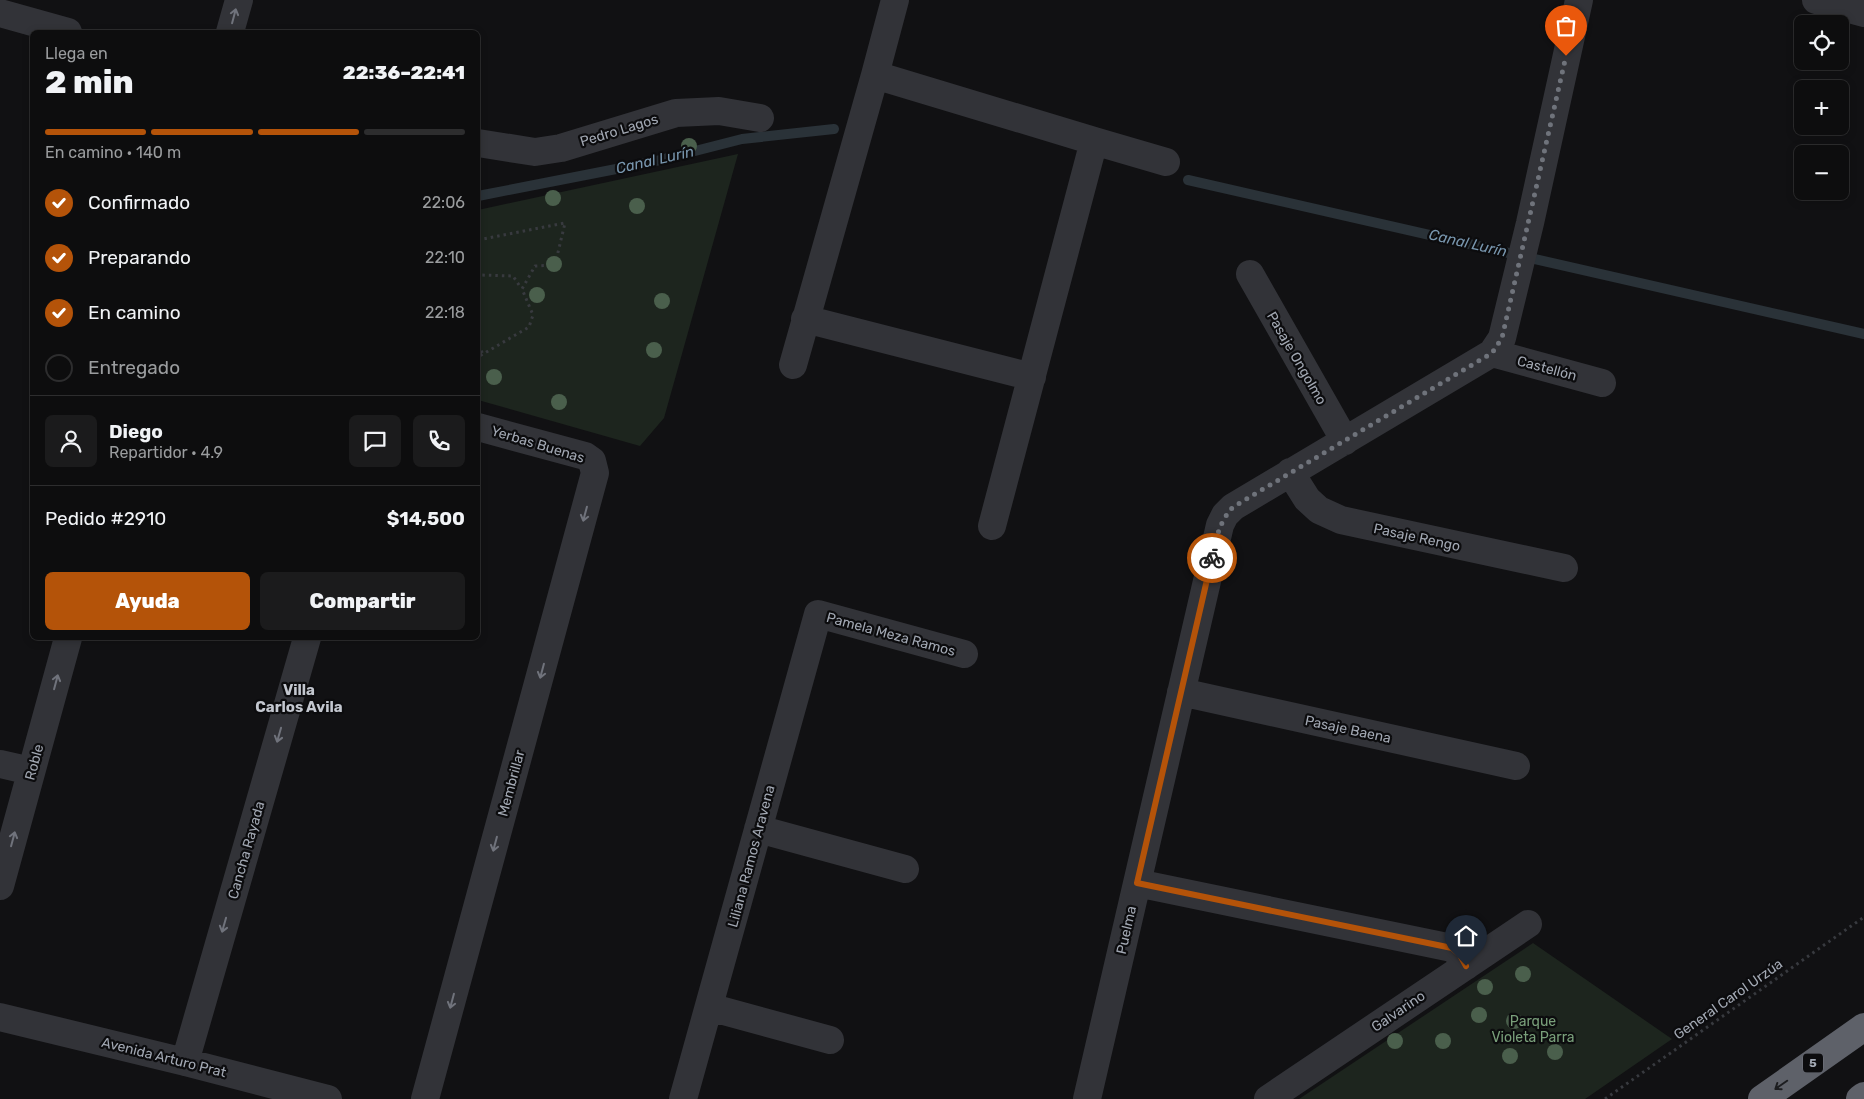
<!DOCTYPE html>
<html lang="es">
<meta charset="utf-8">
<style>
body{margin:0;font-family:Rubik,sans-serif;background:#1b1b1c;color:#f1f3f6;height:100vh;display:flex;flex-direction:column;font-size:19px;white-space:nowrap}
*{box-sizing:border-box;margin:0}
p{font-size:16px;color:#9a9c9e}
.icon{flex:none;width:28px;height:28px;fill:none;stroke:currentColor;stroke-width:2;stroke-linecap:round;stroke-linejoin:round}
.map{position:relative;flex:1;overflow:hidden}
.drawer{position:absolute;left:30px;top:30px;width:450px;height:610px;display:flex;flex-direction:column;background:#0d0d0e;border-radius:8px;box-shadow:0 2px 8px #0003,0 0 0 1px #2d2d2e}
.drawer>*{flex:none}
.tools{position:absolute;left:1794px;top:15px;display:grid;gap:10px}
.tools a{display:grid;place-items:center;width:55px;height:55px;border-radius:8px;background:#0d0d0e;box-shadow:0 2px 8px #0003,0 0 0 1px #2d2d2e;font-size:25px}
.pin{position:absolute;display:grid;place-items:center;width:42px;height:42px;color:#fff;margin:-51px -21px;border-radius:50% 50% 50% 0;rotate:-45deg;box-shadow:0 0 5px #0007}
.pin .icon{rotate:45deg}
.courier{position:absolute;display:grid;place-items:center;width:50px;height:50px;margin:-25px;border:4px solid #b45309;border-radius:50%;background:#fff;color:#222;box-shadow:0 1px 6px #0007}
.head em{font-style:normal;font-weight:800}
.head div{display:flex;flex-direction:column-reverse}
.head{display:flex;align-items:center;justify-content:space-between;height:85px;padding:0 15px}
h1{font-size:32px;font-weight:800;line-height:38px}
.bar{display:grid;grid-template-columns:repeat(4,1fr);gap:8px 5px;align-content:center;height:60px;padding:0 15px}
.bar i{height:6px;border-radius:4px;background:#2d2d2e}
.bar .current{background:#b45309}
.bar p{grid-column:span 4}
.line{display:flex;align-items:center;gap:12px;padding:0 15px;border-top:1px solid #2d2d2e}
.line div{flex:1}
.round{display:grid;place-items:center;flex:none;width:52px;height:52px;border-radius:8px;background:#1b1b1c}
ol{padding:0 15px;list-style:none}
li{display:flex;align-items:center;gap:15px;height:55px}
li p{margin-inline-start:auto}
li .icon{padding:5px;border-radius:50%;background:#b45309;color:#fff;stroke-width:4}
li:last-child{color:#9a9c9e}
li i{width:28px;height:28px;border:2px solid #2d2d2e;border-radius:50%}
.button{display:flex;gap:10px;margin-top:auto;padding:10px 15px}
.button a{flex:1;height:58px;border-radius:8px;background:#b45309;color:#fff;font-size:20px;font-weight:800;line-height:58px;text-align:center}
.button a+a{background:#1b1b1c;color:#f1f3f6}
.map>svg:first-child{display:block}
.green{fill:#1d251e}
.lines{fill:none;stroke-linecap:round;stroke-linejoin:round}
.stream{stroke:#2a3238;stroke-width:10}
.path{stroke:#383a3f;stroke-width:3;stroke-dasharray:2.5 4;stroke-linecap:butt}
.street{stroke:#323338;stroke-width:28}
.highway{stroke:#5e6169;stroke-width:28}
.tree{fill:#4a5f4c}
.oneway{stroke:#70737c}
.oneway2{stroke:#1c1d20}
.done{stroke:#6f737b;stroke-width:5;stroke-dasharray:0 9}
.route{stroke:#b45309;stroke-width:6}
.labels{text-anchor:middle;stroke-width:4.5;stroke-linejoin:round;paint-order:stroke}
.shield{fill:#0c0c0e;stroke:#757982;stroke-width:1}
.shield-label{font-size:12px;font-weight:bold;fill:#a2a8b3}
.street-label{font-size:14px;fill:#a2a8b3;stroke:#0c0c0e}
.park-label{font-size:14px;fill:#799f7a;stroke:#0c0c0e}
.water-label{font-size:15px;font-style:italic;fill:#7997af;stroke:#0c0c0e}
.neighbourhood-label{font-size:15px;font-weight:bold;fill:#c3c7cf;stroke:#0c0c0e}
</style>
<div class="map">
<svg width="1864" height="1099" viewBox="0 0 1864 1099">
<rect width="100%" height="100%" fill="#111113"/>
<path class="green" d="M738 154 664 418 640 446 478 400V210Z
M1533 943 1672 1039 1585 1099H1299Z"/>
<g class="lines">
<path class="stream" d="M1188 180 1864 334
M478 196 652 162 742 139 834 129"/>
<path class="path" d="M478 240 565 223 555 265 535 266 522 289 533 315 529 327 478 357
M478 278 479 275 513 276 521 288
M478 345 483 354
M1605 1099 1864 917"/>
<path class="street" d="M1816 0 1864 13
M0 13 68 32
M230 32 239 0
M875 75 1094 141 992 526
M1094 141 1166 162
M478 143 535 152 561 148 676 113 719 111 760 118
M1250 274 1345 441
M805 319 1032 377
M1492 353 1602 383
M793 365 875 75 895 0
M1290 472 1307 499 1319 510 1341 520 1564 568
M1181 692 1516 766
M0 764 31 771
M758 829 905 869
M1137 883 1452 948 1460 955 1466 966
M0 886 68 638
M709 1007 830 1040
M0 1017 185 1062 328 1099
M185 1062 307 638
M425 1099 595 473 592 461 585 456 478 427
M683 1099 818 614 964 654
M1087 1099 1220 525 1225 515 1233 507 1492 353 1502 338 1530 223 1579 0
M1268 1099 1528 924"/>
<path class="highway" d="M1762 1099 1864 1027
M1860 1099 1864 1096"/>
</g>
<g class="tree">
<circle cx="689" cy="146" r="8"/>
<circle cx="553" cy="198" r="8"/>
<circle cx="637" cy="206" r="8"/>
<circle cx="554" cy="264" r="8"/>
<circle cx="537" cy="295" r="8"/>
<circle cx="662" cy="301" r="8"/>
<circle cx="654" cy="350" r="8"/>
<circle cx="494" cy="377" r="8"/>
<circle cx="559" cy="402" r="8"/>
<circle cx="1523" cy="974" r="8"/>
<circle cx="1485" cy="987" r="8"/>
<circle cx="1479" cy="1015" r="8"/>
<circle cx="1514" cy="1021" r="8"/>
<circle cx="1395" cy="1041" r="8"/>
<circle cx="1443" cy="1041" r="8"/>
<circle cx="1555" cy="1052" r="8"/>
<circle cx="1510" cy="1056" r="8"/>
</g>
<defs><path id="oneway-shaft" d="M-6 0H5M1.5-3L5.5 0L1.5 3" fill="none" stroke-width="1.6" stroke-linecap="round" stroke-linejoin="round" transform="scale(1.25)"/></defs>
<g class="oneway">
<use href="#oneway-shaft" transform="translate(234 16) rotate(-75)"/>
<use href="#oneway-shaft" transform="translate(585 514) rotate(105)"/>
<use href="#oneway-shaft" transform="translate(542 671) rotate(105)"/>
<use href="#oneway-shaft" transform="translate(56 682) rotate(-75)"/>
<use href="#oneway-shaft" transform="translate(279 735) rotate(106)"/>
<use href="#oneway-shaft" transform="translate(13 839) rotate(-75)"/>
<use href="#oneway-shaft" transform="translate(495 844) rotate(105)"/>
<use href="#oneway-shaft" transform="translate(224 925) rotate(106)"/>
<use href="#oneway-shaft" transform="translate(452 1001) rotate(105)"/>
</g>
<use class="oneway2" href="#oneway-shaft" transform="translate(1781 1085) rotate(145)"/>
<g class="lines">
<path class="done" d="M1212 558C1216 539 1219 522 1233 507L1492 353 1502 338 1566 56"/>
<path class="route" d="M1212 558 1137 883 1452 948 1460 955 1466 966"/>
</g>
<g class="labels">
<rect class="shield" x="1803" y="1053.5" width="20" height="19" rx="4"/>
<g class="shield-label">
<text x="1813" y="1067">5</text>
</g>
<g class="street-label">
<text transform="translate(619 130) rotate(-17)" y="5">Pedro Lagos</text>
<text transform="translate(1297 358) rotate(60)" y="5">Pasaje Ongolmo</text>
<text transform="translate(1547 368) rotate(15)" y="5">Castellón</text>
<text transform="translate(538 444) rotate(17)" y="5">Yerbas Buenas</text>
<text transform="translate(1417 537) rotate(12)" y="5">Pasaje Rengo</text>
<text transform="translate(891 634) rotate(15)" y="5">Pamela Meza Ramos</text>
<text transform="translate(1348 729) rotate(12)" y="5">Pasaje Baena</text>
<text transform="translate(34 762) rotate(-75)" y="5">Roble</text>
<text transform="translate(511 783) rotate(-75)" y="5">Membrillar</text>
<text transform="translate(246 850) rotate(-74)" y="5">Cancha Rayada</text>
<text transform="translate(751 856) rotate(-75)" y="5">Liliana Ramos Aravena</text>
<text transform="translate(1126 930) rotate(-77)" y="5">Puelma</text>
<text transform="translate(1728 999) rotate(-35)" y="5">General Carol Urzúa</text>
<text transform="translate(1398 1011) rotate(-34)" y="5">Galvarino</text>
<text transform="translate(164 1057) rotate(14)" y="5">Avenida Arturo Prat</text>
</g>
<g class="park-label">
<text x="1533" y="1026">Parque<tspan x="1533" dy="16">Violeta Parra</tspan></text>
</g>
<g class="water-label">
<text transform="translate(655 160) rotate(-13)" y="5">Canal Lurín</text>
<text transform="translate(1468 243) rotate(13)" y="5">Canal Lurín</text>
</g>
<g class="neighbourhood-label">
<text x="299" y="695">Villa<tspan x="299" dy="17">Carlos Avila</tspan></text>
</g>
</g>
</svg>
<div class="tools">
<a><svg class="icon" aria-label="locate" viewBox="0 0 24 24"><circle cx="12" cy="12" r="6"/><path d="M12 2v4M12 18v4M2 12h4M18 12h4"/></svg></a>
<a>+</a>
<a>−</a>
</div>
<div class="pin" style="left:1566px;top:56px;background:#ea580c"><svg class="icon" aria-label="bag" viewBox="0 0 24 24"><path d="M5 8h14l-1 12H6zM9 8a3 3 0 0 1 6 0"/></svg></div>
<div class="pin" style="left:1466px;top:966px;background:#1f2937"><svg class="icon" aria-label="home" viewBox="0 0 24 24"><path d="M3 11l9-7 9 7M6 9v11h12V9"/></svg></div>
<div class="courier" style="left:1212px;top:558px"><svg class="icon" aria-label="bike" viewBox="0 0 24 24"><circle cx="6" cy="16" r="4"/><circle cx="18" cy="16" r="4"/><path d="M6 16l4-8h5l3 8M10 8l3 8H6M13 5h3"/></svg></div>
<section class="drawer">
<div class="head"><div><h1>2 min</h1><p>Llega en</p></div><em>22:36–22:41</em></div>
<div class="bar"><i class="current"></i><i class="current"></i><i class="current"></i><i></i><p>En camino · 140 m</p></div>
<ol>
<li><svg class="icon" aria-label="check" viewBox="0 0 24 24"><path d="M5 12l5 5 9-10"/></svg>Confirmado<p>22:06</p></li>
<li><svg class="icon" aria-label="check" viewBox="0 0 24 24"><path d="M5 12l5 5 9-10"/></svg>Preparando<p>22:10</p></li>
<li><svg class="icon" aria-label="check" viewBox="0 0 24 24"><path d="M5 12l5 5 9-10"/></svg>En camino<p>22:18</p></li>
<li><i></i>Entregado</li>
</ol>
<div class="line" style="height:90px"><a class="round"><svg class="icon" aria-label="person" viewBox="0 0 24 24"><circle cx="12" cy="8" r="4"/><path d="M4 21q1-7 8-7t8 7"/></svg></a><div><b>Diego</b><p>Repartidor · 4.9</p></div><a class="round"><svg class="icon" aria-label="chat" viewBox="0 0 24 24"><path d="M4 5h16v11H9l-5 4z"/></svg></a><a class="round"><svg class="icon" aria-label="phone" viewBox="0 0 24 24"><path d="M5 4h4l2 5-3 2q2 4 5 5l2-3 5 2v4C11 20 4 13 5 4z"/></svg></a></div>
<div class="line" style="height:65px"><div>Pedido #2910</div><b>$14,500</b></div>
<div class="button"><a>Ayuda</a><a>Compartir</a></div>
</section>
</div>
